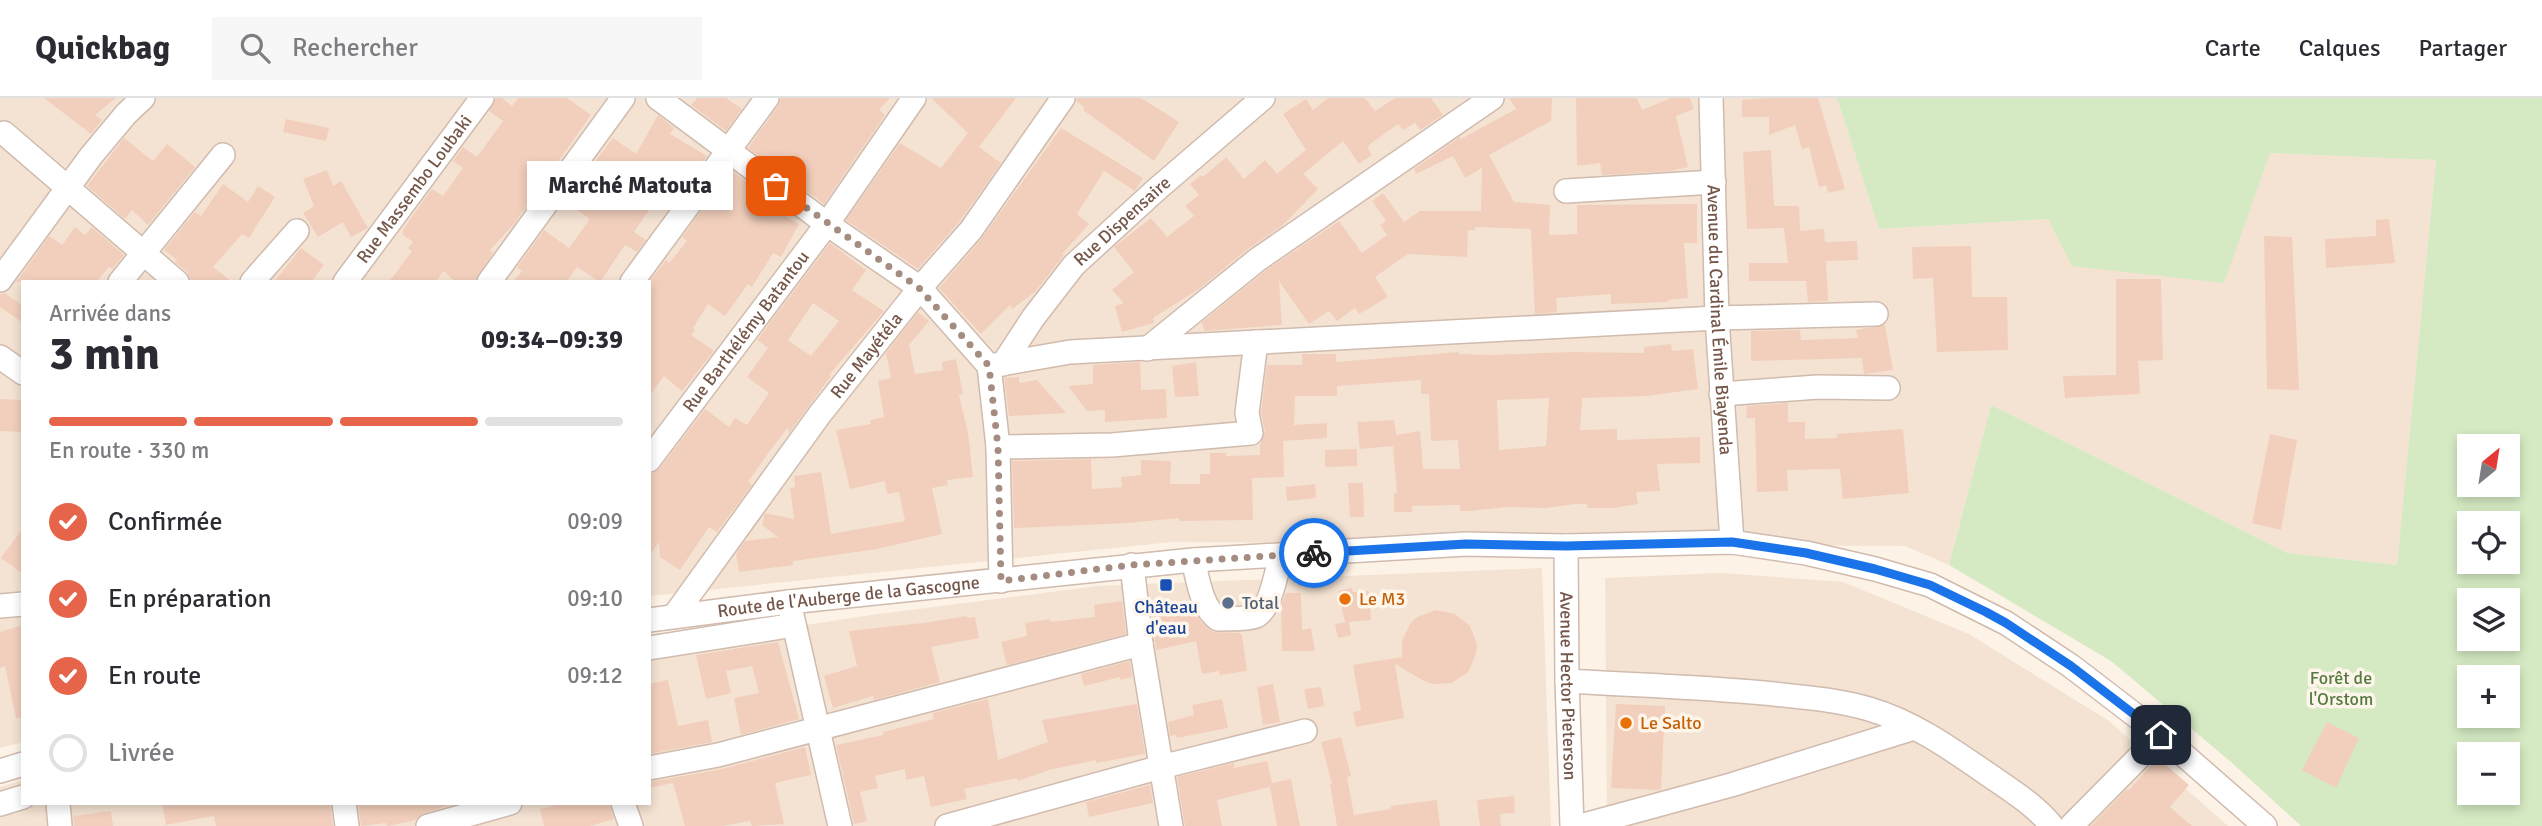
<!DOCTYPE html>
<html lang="fr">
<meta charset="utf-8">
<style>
body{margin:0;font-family:Signika,sans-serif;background:#f7f7f7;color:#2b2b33;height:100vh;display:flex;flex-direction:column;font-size:26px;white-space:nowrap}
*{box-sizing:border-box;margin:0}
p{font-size:23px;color:#7c7c81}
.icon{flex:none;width:38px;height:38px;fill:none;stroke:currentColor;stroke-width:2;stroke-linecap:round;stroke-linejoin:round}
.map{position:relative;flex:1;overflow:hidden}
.sheet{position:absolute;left:21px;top:182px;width:630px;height:525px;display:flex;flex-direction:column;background:#fff;border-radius:0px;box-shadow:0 4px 10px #0003}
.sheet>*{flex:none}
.needle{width:46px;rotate:30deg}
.tools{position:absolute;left:2457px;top:336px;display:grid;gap:14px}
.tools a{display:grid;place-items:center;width:63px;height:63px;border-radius:0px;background:#fff;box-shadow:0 4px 10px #0003;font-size:35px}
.pin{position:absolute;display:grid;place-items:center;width:60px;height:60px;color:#fff;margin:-30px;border-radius:14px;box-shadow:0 4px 10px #0006}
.courier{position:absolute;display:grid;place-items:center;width:70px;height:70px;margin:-35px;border:5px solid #1a73e8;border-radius:50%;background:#fff;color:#222;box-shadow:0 2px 9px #0007}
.bubble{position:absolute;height:49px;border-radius:0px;background:#fff;box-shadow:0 4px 10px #0003;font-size:23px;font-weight:800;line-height:49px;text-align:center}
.headline em{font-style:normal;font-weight:800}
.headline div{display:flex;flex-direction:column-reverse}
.headline{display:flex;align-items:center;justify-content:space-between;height:119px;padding:0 28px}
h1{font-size:46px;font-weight:800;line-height:52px}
.bar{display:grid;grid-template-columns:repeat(4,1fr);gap:10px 7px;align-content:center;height:84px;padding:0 28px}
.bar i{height:9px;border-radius:5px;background:#e1e1e2}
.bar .active{background:#e6654a}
.bar p{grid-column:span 4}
ol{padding:0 28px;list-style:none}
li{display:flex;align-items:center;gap:21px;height:77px}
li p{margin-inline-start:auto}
li .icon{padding:7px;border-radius:50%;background:#e6654a;color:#fff;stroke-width:4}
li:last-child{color:#7c7c81}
li i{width:38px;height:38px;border:4px solid #e1e1e2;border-radius:50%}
header{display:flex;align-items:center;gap:42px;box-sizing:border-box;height:98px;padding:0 35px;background:#fff;border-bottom:2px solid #e1e1e2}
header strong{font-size:33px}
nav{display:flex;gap:38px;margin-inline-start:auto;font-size:24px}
.search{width:490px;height:63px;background:#f7f7f7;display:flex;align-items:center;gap:18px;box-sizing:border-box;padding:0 24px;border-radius:0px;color:#7c7c81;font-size:26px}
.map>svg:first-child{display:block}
.residential{fill:#f4e3d3}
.green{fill:#d5eac3;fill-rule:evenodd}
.building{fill:#f2cfbc;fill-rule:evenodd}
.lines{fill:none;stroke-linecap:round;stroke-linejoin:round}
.minor-casing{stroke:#d0bbae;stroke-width:26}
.minor{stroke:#fff;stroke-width:23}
.done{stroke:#a48d80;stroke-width:7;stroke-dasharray:0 12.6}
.route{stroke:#1a73e8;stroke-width:9}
.transit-dot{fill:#1a4fb4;stroke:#fff6eb;stroke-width:2.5}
.food-dot{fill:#e8710a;stroke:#fff6eb;stroke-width:2.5}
.service-dot{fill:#5c6f8a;stroke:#fff6eb;stroke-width:2.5}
.labels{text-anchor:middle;stroke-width:7;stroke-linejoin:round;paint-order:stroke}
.street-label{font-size:18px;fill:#75574a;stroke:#fff6eb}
.food-label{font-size:18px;fill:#c56008;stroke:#fff6eb;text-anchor:start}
.service-label{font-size:18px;fill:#4e5e75;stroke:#fff6eb;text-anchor:start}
.transit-label{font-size:18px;fill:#164399;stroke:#fff6eb}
.park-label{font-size:18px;fill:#557b42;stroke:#fff6eb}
</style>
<header>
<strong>Quickbag</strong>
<div class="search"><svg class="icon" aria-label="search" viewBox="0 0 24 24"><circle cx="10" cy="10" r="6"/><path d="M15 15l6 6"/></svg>Rechercher</div>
<nav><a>Carte</a><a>Calques</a><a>Partager</a></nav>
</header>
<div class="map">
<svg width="2542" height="728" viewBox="0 0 2542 728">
<rect width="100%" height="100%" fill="#fcf2e5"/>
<path class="residential" d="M0 0H1837L1879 131 2048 121 2223 184 2270 55 2436 62 2397 467 2287 455 1991 307 1949 467 1905 448 1172 444 649 498V184H23V644L0 650Z
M1542 470 1551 728H0V689L23 682V705H649V551L871 517 1097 488Z
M1721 475 1843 484 1969 536 2109 623 2228 728H1607L1605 480Z"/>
<path class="green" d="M1837 0H2542V728H2301L2231 664 2111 563 1949 467 1991 307 2287 455 2397 467 2436 62 2270 55 2224 185 2072 168 2048 121 1879 131ZM2469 348H2508V387H2469ZM2469 425H2508V464H2469ZM2469 502H2508V541H2469ZM2469 579H2508V618H2469ZM2469 656H2508V695H2469Z"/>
<path class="building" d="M44 0H116L95 17 102 22 91 36Z
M496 0H502L512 8 518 0H567L591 17 514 126 490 152 493 155 474 184H456L443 173 436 184H389L412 153 408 150 413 144 403 137V132L418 110 432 91 443 98 463 70 453 63 463 49 477 59 503 23 489 13Z
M697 0H726L742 11 726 33 691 7Z
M781 0H890L879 12 885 17 824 106 748 50 778 8Z
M931 0H1016L979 49 1001 65 960 123 918 171 846 122 900 45 941 70 968 35Z
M1077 0H1141L1179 24 1154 63 1083 12 1085 10 1076 3Z
M1328 0H1365L1375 13 1395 0H1431L1443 17 1420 32 1415 25 1403 32 1398 26 1370 46 1368 50 1372 57 1359 66 1343 43 1303 76 1318 91 1282 128 1248 151 1199 191 1153 220 1154 225 1122 234 1115 208 1124 205 1112 192 1134 174 1114 149 1151 120 1167 139 1194 118 1185 108 1199 97 1190 86 1201 77 1203 79 1226 59 1244 81 1265 62 1277 76 1306 52 1283 16 1306 1 1313 12Z
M1509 0H1552L1551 23 1489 57 1514 104 1550 107 1549 137 1577 136V107L1697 106V145H1684L1688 200 1668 202V204L1611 206V196L1556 200 1557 214 1535 216 1531 131 1475 129V132H1468L1467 159 1408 156 1375 179 1388 199 1359 216 1355 210 1337 223 1329 213 1309 226 1279 183 1282 227 1204 233 1202 224 1265 173 1339 123 1362 155 1387 137 1380 127 1386 123 1372 103 1383 95 1404 124 1420 113H1481L1482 70 1465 80 1453 58 1416 76 1414 71 1460 39 1461 41 1516 11Z
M1576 0H1637L1642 12 1671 0H1690L1694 11 1676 18 1688 69 1671 73 1602 77 1600 65 1577 68Z
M1767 0H1818L1845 91 1828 95 1826 87 1819 89 1809 49 1802 51 1795 27 1769 37V19H1742V2Z
M658 17 674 30 670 36 707 58 674 103 661 94 634 134 646 142 637 154 625 147 600 184 577 169 566 184H513L522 173 517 169 544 132 569 150 590 121 565 103 613 40 636 56Z
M286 21 329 30 326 43 283 34Z
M1061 30 1143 80 1135 93 1104 73 1077 116 1089 126 1062 156 1064 157 1035 194 1012 211 1010 207 981 236 939 190 982 140Z
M124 40 153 63 167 46 195 69 148 127 132 112 125 121 87 88Z
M1771 52 1774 108H1799L1800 133 1824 131 1825 144 1857 143 1858 162 1826 163 1828 203 1808 204 1806 183H1749V165H1788L1784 130 1747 131 1743 54Z
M327 72 333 88 341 83 368 130 351 139 343 124 318 139 303 115 314 108 303 81Z
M731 72 760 94 755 101 799 126 781 159 773 155 752 189 748 186 725 218 708 206 693 230 695 232 691 237 714 253 682 293 664 278 649 298V184L666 162 669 165 687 143 682 139Z
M223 86 248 104 258 88 275 99 249 140 242 136 213 169 232 184H191L187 174 175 164 177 162 164 152 195 114 201 118Z
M2389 121 2395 165 2326 170 2325 141 2376 138V122Z
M75 129 85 137 92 129 124 157 112 171 109 169 96 184H16L49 138 62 147Z
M2264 138 2292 139 2299 292 2267 291Z
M830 145 866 172 852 192 884 213 829 277 831 278 789 335 788 329 769 354 748 384 752 387 717 434 709 429 680 472 660 459 659 444 649 458V377L660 370 705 311 729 329 735 320 747 327 769 295 747 279 768 250 757 242ZM813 205 839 223 811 258 788 242Z
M1971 148 1972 199H2007L2008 252 1937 254 1933 180 1913 181 1912 149Z
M301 150 324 167 311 184H274Z
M2116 181H2161L2163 262 2138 263 2140 296 2065 300 2063 278 2116 277Z
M5 195 23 208V225L0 209V196Z
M918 214 929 223 909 247 915 276 943 272 942 264 956 261 963 296 959 297 968 335 973 379 947 382 948 387 932 390 942 436 877 451 793 463V467L739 474 736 456 745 443 778 439 762 427 765 415 794 421 790 390 795 389 794 378 821 374 831 436 905 423 899 394 887 396 885 383 850 391 836 332 871 326 870 322 884 319 878 283 891 280 886 255Z
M1885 227 1893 272 1864 276 1862 260 1751 263V233L1800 232 1801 242 1858 240 1856 232Z
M1671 246 1672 253 1693 251 1698 291 1647 298 1582 300 1580 332 1617 331V342L1700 339V365L1657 366 1660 393 1636 394 1638 406 1613 410H1587V406H1575L1546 410 1507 409 1470 413H1460V407L1412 408V414H1394V395H1397L1393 348 1360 351 1357 324 1394 322 1396 337 1420 333 1423 371H1460L1458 342 1431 343 1429 296H1421V282L1337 288V298H1295L1294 327 1327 325V340L1283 343 1284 379 1252 380 1253 422 1179 423V420L1128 425 1014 430 1012 363 1091 361 1092 391 1122 389 1121 379 1141 377V362L1171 363 1170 386H1200V376H1210V355H1226V358L1260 357V346L1265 333 1261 314 1267 267H1302V256H1336V264L1459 254V256L1490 257 1572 254 1644 255V249ZM1549 300 1546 348 1499 352 1497 302Z
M1140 264 1141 292 1166 291 1167 320 1105 324V312L1087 313 1068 288 1093 286V267Z
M1196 264 1199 298 1175 299 1172 268Z
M1019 279V285L1037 282 1066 315 1009 318 1004 280Z
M0 301 23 302V334L0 333Z
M1788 305V324H1805V341L1837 340V336L1903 331 1909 395 1843 401 1840 371 1787 372 1788 393 1757 394 1755 320H1746L1747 308Z
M2270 336 2297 342 2281 432 2252 425Z
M1357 351V368L1325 369V352Z
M1348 385H1363L1364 419H1350Z
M1315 386 1316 400 1287 403 1286 389Z
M23 430V476L1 460Z
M1352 490 1353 494 1369 493 1371 522 1349 524 1351 537 1338 540 1335 526 1348 524H1345L1338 493Z
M1286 495H1301L1302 532 1311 530 1315 553H1282L1281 507Z
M1170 502 1171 508 1190 505 1201 524 1213 534 1240 535 1242 537 1247 573 1220 577 1219 573 1202 576 1196 543 1156 552 1150 504Z
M1122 503 1126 536 1007 567 1001 544 1027 538 1025 525 1050 521V524L1095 519 1094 507Z
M1436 512 1455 516 1470 528 1477 546 1476 556 1468 574 1452 585 1433 586 1424 583 1395 566 1404 620 1356 629 1353 614 1361 612 1353 567 1402 559V543L1410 526 1417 519Z
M967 518V520L975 519 979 540 931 549 940 584 874 602 873 598 833 610 824 578 857 568 849 533 923 525Z
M23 527V620H16L5 568 0 570V534Z
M778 544 799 621 741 637 734 600 759 595 752 568 726 573 731 595 706 601 696 557Z
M1130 563 1132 579 1120 582V579L1084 588 1081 576Z
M668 582 678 628 708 622 712 644 649 656V586Z
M1273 586 1280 624 1263 627 1257 589Z
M1321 589 1324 608 1308 611 1304 591Z
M988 601 998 662 1048 644 1042 622 1137 606 1145 656 1096 665V662L1049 672 1018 683 1017 680 964 691 967 701 931 709 924 678 906 682 905 671 875 678 878 690 860 694 867 723 854 726 836 647 884 637 883 634 934 621 933 615Z
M1222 601 1228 630 1177 640 1176 637 1170 638 1168 624 1194 617 1192 607Z
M1616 606 1665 608 1661 692 1611 690Z
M2327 624 2359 640 2336 690 2302 672Z
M1341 639 1351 678 1347 679 1354 717 1391 711V708L1437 702 1440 728H1337L1330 686H1332L1321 644Z
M805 649 811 677 775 685 784 726 752 728 750 723 722 728H685L673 685 649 690V684L722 671Z
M2158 660 2189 687 2170 709 2192 728H2091L2127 691 2128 693Z
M1267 663 1272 685 1291 681 1300 728H1277L1270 689 1217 702 1222 728H1185L1177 679 1234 665V670Z
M1150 687 1153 705 1089 719 1086 704Z
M1514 698 1515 715 1500 716 1501 728H1480L1477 702Z
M162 705H330L333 728H216L214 718 166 727Z
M358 705H457L424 715 416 722 388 728 385 725 361 728Z
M564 705H609L614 721 590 728H544L540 711Z
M111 713 113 728H74L73 718Z"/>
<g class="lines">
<g class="minor-casing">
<g id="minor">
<path d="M658 0 827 126 920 190 989 268 998 349 1001 483"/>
<path id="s1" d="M1711 0 1717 220 1732 444"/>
<path d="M4 35 177 184"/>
<path d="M1566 93 1714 84"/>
<path d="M0 182 91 58 126 16 143 0"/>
<path d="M120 184 223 57"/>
<path d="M252 184 297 133"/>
<path id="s2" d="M345 184 482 0"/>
<path d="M489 184 623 0"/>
<path d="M632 184 767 0"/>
<path d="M1147 251 1257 162 1492 0"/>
<path d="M0 259 23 275"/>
<path id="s3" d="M1003 266 1033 220 1074 167 1156 92 1263 0"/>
<path d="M989 268 1070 254 1717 220 1876 216"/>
<path d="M1721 296 1818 289 1888 290"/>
<path d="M998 349 1112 347 1251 335 1247 315 1256 244"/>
<path id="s4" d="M649 362 827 126 914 0"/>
<path id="s5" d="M1566 448 1567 583 1572 728"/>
<path d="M1193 462C1198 481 1201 509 1218 521 1228 520 1247 522 1256 518 1271 511 1277 471 1281 457"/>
<path d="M1132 467 1141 546 1171 728"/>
<path d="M789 504 840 728"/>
<path d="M0 508 23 506"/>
<path id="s6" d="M674 518 820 316 920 190 971 132 1063 0"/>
<path id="s7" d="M649 522 789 504 1193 462 1466 446 1566 448 1732 444 1806 455 1875 471 1930 487 2006 525 2071 568 2161 637 2265 728"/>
<path d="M649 550 794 527"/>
<path d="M1567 583C1633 587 1699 589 1764 595 1800 599 1835 601 1869 611 1911 623 1950 650 1986 675 2009 691 2034 706 2052 728"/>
<path d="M649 670 718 657 1141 546"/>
<path d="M0 673 23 666"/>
<path d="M58 705 60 728"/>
<path d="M344 705 347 728"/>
<path d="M623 705 631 728"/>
<path d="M0 706 23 699"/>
<path d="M428 728 510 705"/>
<path d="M947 728 1161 669 1305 633"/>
<path d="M1580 728 1731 687 1914 630"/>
<path d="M2071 728 2161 637"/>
</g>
</g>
<use href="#minor" class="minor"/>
</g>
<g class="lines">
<path class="done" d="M776 88 919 190 989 268 998 349 1001 483 1132 467 1314 455"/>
<path class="route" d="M1314 455 1466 446 1566 448 1732 444 1806 455 1875 471 1930 487 1986 514 2006 525 2071 568 2161 637"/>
</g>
<rect class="transit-dot" x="1159" y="480" width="14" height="14" rx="3.5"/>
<g class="food-dot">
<circle cx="1345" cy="501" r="7"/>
<circle cx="1626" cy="625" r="7"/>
</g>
<circle class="service-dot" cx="1228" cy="505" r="7"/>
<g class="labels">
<g class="street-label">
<text dy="6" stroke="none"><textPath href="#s2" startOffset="116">Rue Massembo Loubaki</textPath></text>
<text dy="6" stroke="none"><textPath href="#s3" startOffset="187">Rue Dispensaire</textPath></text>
<text dy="6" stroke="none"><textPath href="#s1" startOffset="222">Avenue du Cardinal Émile Biayenda</textPath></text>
<text dy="6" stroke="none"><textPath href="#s4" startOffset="161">Rue Barthélémy Batantou</textPath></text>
<text dy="6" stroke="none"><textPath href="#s6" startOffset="324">Rue Mayétéla</textPath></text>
<text dy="6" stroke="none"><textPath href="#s7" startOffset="201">Route de l'Auberge de la Gascogne</textPath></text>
<text dy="6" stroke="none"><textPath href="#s5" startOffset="140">Avenue Hector Pieterson</textPath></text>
</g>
<g class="food-label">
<text x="1359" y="507">Le M3</text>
<text x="1640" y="631">Le Salto</text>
</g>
<g class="service-label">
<text x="1242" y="511">Total</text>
</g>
<g class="transit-label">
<text x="1166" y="515">Château<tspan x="1166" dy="21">d'eau</tspan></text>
</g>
<g class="park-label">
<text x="2341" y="586">Forêt de<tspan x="2341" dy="21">l'Orstom</tspan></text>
</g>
</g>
</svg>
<div class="tools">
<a><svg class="needle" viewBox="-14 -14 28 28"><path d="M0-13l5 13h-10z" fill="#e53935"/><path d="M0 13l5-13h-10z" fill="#7c7c81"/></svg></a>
<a><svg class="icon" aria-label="locate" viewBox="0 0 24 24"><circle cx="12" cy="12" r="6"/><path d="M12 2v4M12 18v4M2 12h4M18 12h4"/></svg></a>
<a><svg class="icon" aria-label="layers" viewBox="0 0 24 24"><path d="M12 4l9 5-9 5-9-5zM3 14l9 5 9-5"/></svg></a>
<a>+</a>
<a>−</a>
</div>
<div class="pin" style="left:776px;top:88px;background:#ea580c"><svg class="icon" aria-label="bag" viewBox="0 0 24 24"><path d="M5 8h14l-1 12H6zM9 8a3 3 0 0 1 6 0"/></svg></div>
<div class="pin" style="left:2161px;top:637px;background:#1f2937"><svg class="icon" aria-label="home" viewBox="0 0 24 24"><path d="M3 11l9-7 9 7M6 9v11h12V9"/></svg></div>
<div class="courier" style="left:1314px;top:455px"><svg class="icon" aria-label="bike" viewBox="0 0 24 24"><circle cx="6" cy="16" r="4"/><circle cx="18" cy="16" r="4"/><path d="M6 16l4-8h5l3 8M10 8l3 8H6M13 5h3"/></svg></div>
<div class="bubble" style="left:527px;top:63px;width:206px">Marché Matouta</div>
<section class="sheet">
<div class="headline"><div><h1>3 min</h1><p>Arrivée dans</p></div><em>09:34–09:39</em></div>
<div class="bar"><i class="active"></i><i class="active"></i><i class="active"></i><i></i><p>En route · 330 m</p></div>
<ol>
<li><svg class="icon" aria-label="check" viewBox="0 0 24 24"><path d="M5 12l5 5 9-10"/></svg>Confirmée<p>09:09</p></li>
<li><svg class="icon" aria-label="check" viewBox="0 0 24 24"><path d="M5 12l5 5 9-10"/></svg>En préparation<p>09:10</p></li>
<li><svg class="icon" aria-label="check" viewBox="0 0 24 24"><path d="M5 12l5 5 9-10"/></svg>En route<p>09:12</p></li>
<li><i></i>Livrée</li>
</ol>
</section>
</div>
